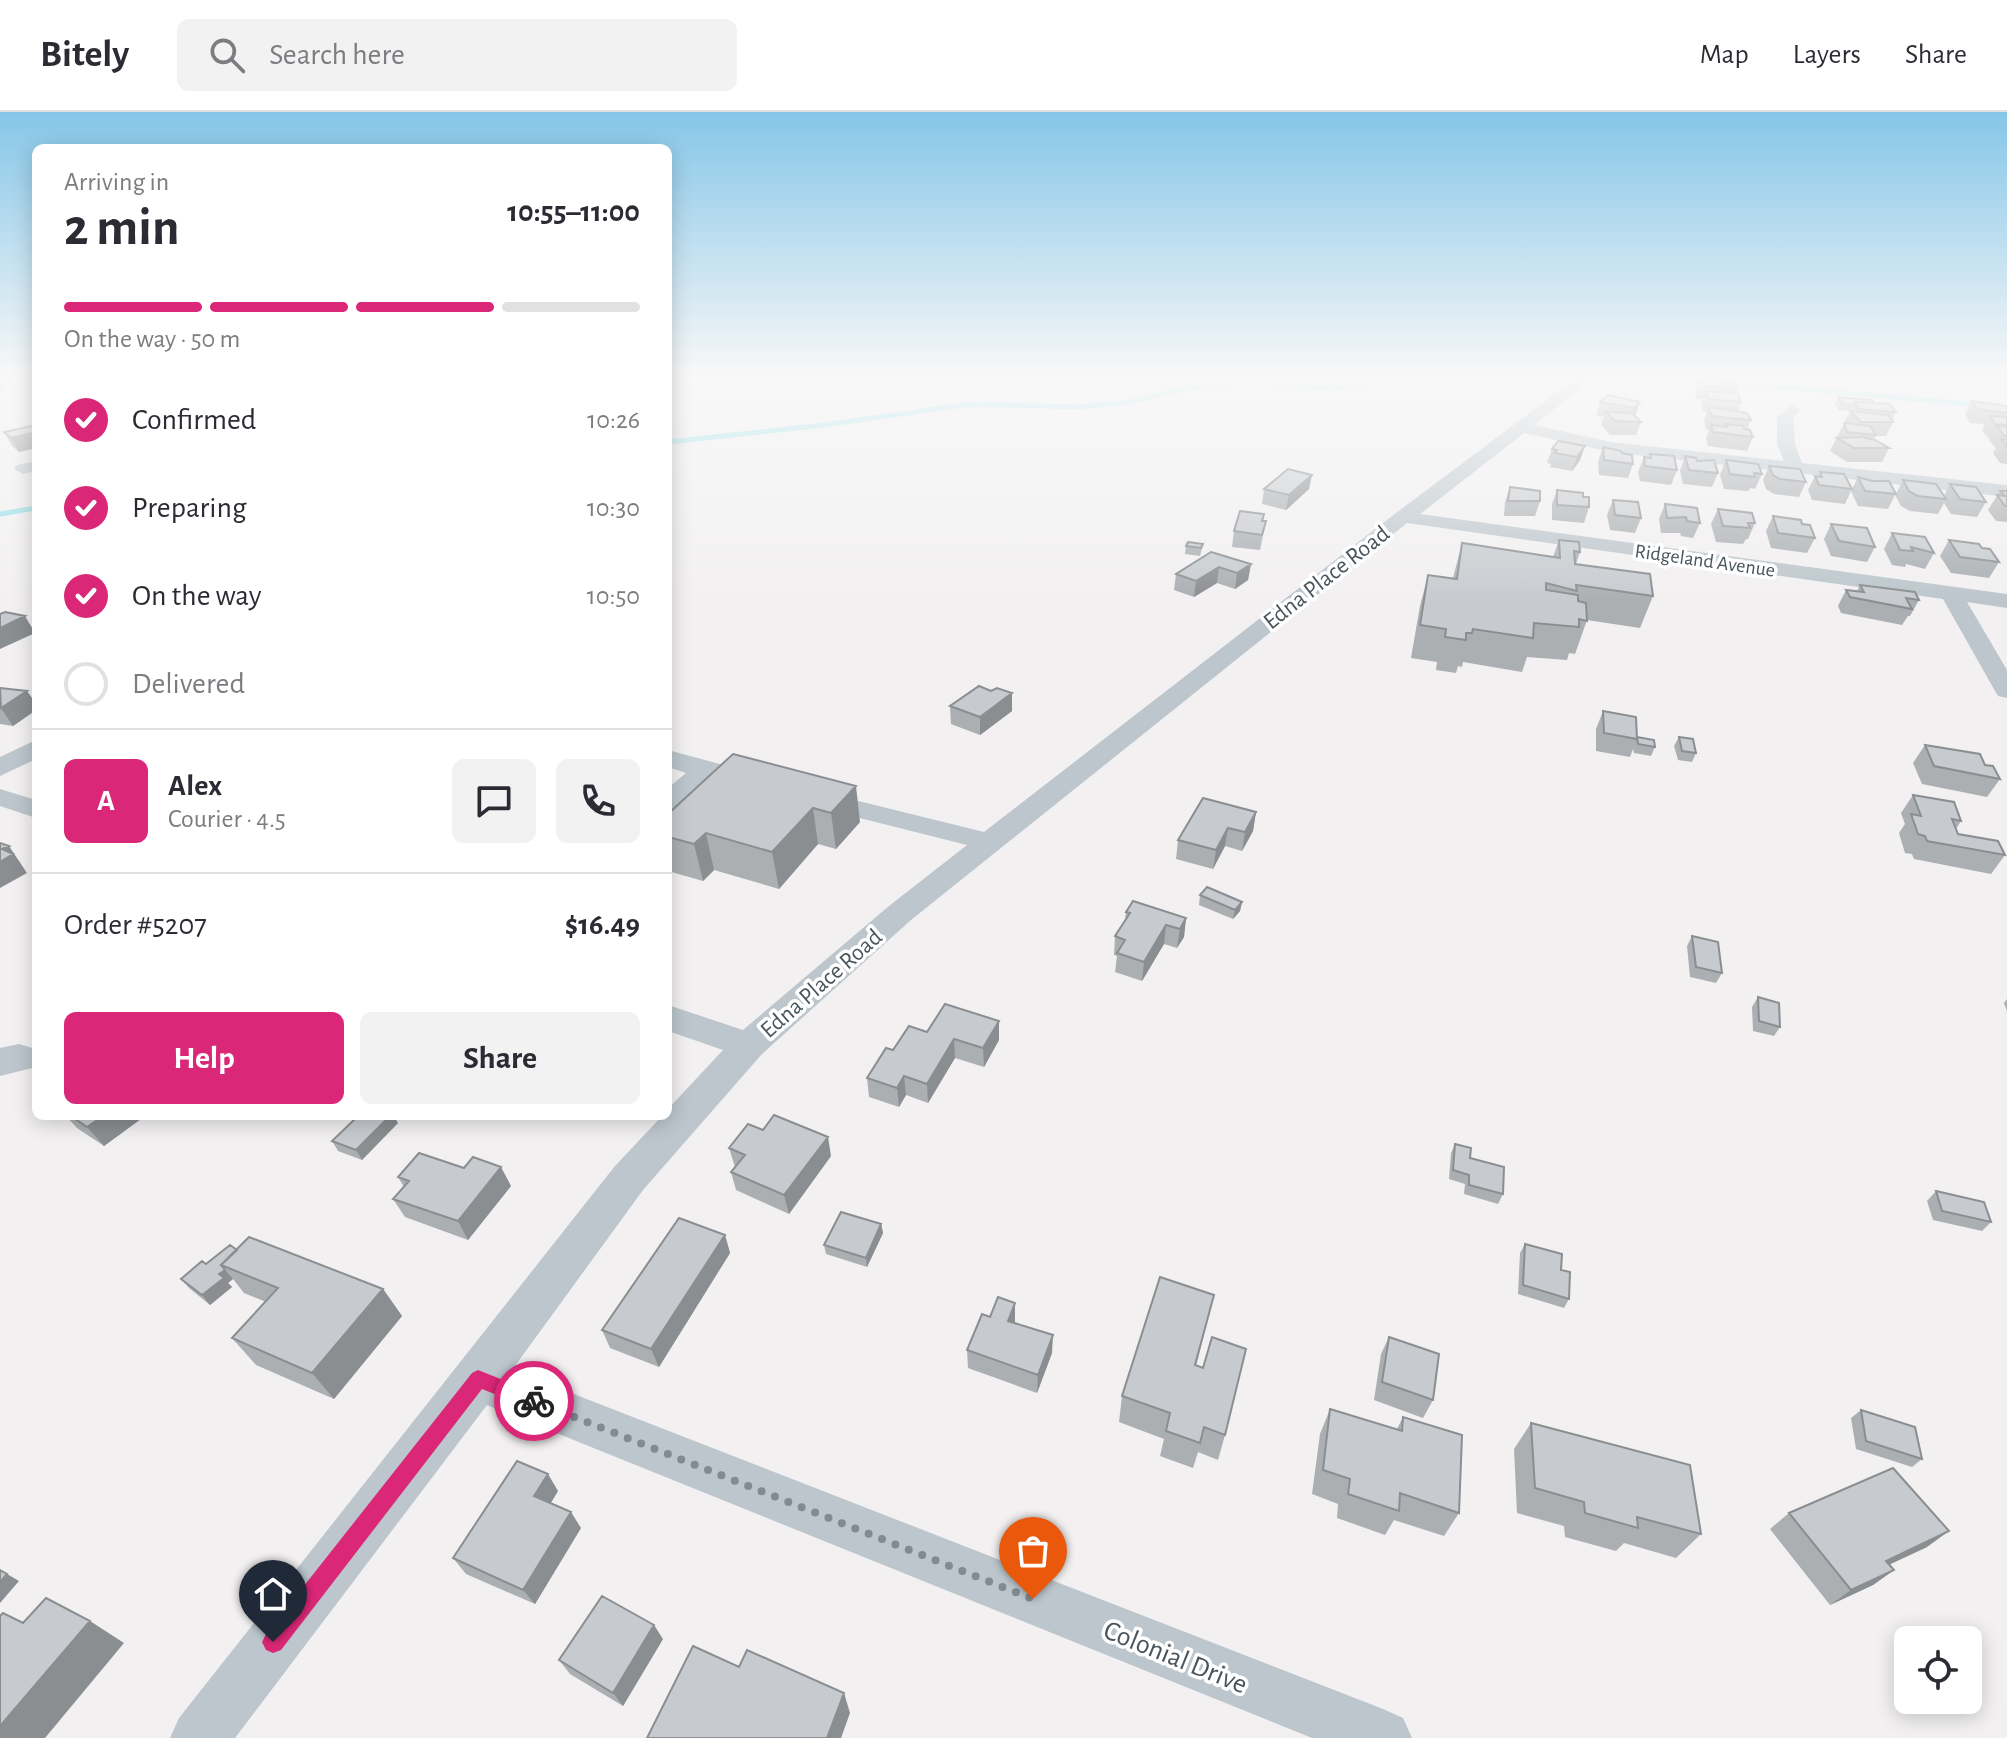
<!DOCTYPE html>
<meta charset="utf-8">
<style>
body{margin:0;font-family:"Alegreya Sans",sans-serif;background:#f2f2f3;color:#2b2b33;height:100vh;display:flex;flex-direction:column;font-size:30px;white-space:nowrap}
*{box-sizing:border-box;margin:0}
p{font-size:26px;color:#7c7c81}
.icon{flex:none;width:44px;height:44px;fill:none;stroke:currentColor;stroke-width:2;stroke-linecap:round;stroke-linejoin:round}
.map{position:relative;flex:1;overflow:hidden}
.details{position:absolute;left:32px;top:32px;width:640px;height:976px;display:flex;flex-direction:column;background:#fff;border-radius:12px;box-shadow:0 4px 20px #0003}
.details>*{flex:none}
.buttons{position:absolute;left:1894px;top:1514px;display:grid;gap:16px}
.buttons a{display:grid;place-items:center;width:88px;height:88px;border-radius:12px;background:#fff;box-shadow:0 4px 20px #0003;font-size:40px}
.pin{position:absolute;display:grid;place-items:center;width:68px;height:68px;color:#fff;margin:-82px -34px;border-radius:50% 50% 50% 0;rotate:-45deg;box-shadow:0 0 8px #0007}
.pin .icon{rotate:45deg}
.courier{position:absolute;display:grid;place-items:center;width:80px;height:80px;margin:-40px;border:6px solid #db2777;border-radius:50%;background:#fff;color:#222;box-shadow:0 2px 10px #0007}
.summary em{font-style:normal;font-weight:600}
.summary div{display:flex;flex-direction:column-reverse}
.summary{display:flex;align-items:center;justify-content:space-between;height:136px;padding:0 32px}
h1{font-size:52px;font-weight:600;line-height:60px}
.bar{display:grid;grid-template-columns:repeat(4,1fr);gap:12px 8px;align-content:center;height:96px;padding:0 32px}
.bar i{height:10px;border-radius:6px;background:#e1e1e2}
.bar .current{background:#db2777}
.bar p{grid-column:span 4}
.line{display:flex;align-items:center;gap:20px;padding:0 32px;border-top:2px solid #e1e1e2}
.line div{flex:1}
.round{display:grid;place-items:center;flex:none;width:84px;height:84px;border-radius:12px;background:#f2f2f3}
ol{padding:0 32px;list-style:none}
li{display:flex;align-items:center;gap:24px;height:88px}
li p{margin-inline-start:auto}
li .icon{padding:8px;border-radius:50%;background:#db2777;color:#fff;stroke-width:4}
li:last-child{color:#7c7c81}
li i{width:44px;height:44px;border:4px solid #e1e1e2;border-radius:50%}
.primary-button{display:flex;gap:16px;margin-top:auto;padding:16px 32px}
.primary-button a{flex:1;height:92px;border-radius:12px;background:#db2777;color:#fff;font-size:32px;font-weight:600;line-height:92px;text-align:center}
.primary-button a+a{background:#f2f2f3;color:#2b2b33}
header{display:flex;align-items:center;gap:48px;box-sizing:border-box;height:112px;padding:0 40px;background:#fff;border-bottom:2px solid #e1e1e2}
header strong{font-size:38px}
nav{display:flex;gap:44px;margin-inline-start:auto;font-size:28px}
.search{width:560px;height:72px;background:#f2f2f3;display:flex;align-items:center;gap:20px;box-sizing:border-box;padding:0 28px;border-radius:12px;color:#7c7c81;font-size:30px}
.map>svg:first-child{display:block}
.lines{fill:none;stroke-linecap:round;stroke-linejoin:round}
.stream{stroke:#90e0e8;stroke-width:5}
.minor{fill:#bcc6cc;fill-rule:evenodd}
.wall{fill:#abafb2}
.shaded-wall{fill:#8b8e91}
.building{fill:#c7cbcf;stroke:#8b8e91;stroke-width:2}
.route{fill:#db2777}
.done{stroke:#848b90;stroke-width:8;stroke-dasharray:0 14.4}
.labels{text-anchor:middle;stroke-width:7;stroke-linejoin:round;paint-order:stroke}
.far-street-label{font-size:20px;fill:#48555c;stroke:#fff}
.street-label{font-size:24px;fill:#48555c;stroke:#fff}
.near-street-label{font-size:28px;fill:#48555c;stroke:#fff}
</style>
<header>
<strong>Bitely</strong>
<div class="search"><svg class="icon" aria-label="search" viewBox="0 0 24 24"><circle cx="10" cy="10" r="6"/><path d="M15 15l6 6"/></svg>Search here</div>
<nav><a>Map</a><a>Layers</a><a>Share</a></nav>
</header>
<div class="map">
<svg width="2007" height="1626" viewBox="0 0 2007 1626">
<rect width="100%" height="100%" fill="#f2f0f0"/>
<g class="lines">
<path class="stream" d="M1655 263 1709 269
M1724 270 1980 293
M0 277 14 263
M668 330 816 314 971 292 1076 295 1131 290 1172 279 1219 272 1257 270 1334 277 1405 264 1527 266 1547 263
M0 402 36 396"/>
<path class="minor" d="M1580 263H1597L1534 313 1611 330 1784 349 1777 332V305L1792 293 1800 298 1793 306 1795 332 1802 351 2007 373V385L1611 340 1524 321 1420 402 2007 482V496L1967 490 2007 558V586L1998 584 1995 579 1943 487 1407 411 911 808 762 942 643 1078 512 1258 1383 1597 1403 1606 1412 1626H1312L487 1293 235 1626H170L179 1606 615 1054 662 1004H668V997L723 938 668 919V893L743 918 889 794 967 733 808 693 804 687 808 681 818 679 984 720 1396 401Z
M36 349V359L23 362 14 357 17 353Z
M36 628V647L0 664V645Z
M668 638 764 664 768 670 764 676 754 678 711 668 678 696 668 698V676L686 661 668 655Z
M0 677 36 688V706L0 694Z
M19 932 32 936 36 944 32 956 0 964V936Z"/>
</g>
<path class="wall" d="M1992 263H2007V264L2006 266Z
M1700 266 1737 277 1735 282 1741 290 1738 299 1751 308 1747 318 1753 325 1747 339 1708 334 1706 327 1709 318 1706 317 1704 308 1707 300H1703L1701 292 1703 287H1697L1695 279Z
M1838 285 1874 291 1896 300 1892 308 1893 310 1886 324H1876L1874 327 1889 336 1882 350H1847L1830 339 1850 299 1839 298 1835 292Z
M1972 289 2007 294V352L2000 351 1993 341 1996 336 1989 328 1990 326 1987 325 1982 318 1985 312 1970 311 1965 302Z
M1600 290H1640L1635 304 1641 310 1636 323H1610L1601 313 1604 305 1596 303Z
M36 313V336L19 340 12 334 4 320Z
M1585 334 1580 348 1572 359 1550 355 1551 352 1547 351 1552 337Z
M1603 335 1622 341 1633 352 1628 366 1599 363 1598 350Z
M1650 342 1677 358 1671 373 1640 369 1638 360 1644 345 1648 346Z
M1685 344 1697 349 1718 361 1712 375 1683 372 1680 359Z
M1726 348 1762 362 1755 377 1750 376 1748 379 1724 377 1720 363Z
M1769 354 1806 370 1799 385 1774 382 1766 377 1763 368Z
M1820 360 1852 377 1858 365 1896 382 1903 368 1944 384 1950 372 1986 390 1977 405 1951 402 1944 391 1938 402 1910 399 1901 394 1895 383 1888 397 1858 394 1851 379 1845 392 1812 388 1808 378 1815 364H1818Z
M1510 375 1540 389 1535 404H1504L1505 390Z
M1264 377H1309L1286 398 1262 392Z
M1557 378 1583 385 1589 395 1584 411 1552 408V392Z
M2000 379H2007V410L1996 409 1988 398Z
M1613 388 1641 406 1635 421 1610 418 1607 403Z
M1665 392 1700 411 1693 426 1681 424 1680 421H1661L1659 407Z
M1718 397 1755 411 1748 427H1746L1743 432 1716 430 1711 412Z
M1773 404 1802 412 1815 426 1807 441 1771 436 1766 419Z
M1263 409H1266L1260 438 1232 435 1234 419Z
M1831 412 1875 435 1867 450 1831 444 1824 427Z
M1892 421 1934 441 1925 457 1906 452 1905 455 1892 453 1884 437Z
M1559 428 1580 440 1576 452 1653 484 1640 516 1587 508 1575 542 1569 541 1567 548 1527 545 1522 560 1463 550 1462 555 1458 554 1456 561 1436 558 1437 550 1411 546 1420 494 1428 463 1453 466 1462 431 1553 445Z
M1949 428 1982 436 1999 450 1989 466 1951 461 1940 444Z
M1203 432 1200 444 1185 442 1186 434Z
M1211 440 1251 452 1248 468 1235 477 1217 471 1194 485 1174 478 1176 462Z
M1860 473 1919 488 1910 504H1908L1902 513 1841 501 1838 494 1846 478 1857 479Z
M0 576 27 579 36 592V598L13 614 0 612Z
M991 579 1012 581V599L980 623 951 612 950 594Z
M1603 599 1637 625 1655 635 1651 644 1634 641 1633 637 1630 645 1596 639V617Z
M1679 625 1696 641 1692 650 1678 648 1674 634Z
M1925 633 2000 667 1987 685 1922 672 1913 651Z
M733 642 860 710 836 737 818 732 779 777 714 758 703 769 668 759V702Z
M1913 683 1961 709 1956 717 1958 722 2005 743 1991 762 1914 747 1912 742 1905 741 1899 721 1905 712 1901 701Z
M1256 700 1253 719 1242 739 1225 734 1213 757 1176 747 1178 728Z
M1200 783 1242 790 1240 799 1233 807 1199 793Z
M1126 800 1186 806 1184 825 1177 836 1164 832 1142 869 1115 860 1117 844 1114 843 1115 824 1125 808Z
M1692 824 1722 861 1716 871 1690 865 1687 834Z
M1758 885 1780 915 1774 924 1753 919 1752 895Z
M2007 887V899L2004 891Z
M999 909V928L984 955 955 946 928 991 906 983 899 995 869 985 867 966 893 938 927 920Z
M66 1004H145L104 1034 77 1016Z
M398 1011 362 1048 338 1039 332 1029Z
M1455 1032 1470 1046 1503 1082 1498 1092 1464 1082 1465 1072 1449 1067 1451 1041Z
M729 1036 831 1044 789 1102 736 1078 731 1060 735 1055Z
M398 1065 511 1074 468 1128 405 1105 393 1087 404 1075Z
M1936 1079 1991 1110 1982 1119 1933 1108 1927 1089Z
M881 1112 883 1121 867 1155 826 1142 824 1133Z
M725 1123 730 1141 659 1255 610 1236 602 1218Z
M1525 1132 1561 1158 1569 1187 1564 1196 1518 1182 1520 1141Z
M237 1138 383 1177 402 1204 334 1287 256 1253 232 1226 266 1190 244 1181 233 1167 228 1171 232 1175 210 1193 189 1176 181 1167 206 1152Z
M1214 1183 1196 1254 1225 1323 1218 1348 1198 1340 1193 1356 1160 1344 1164 1327 1119 1310 1122 1284Z
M1015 1191 1014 1211 1052 1241 1037 1281 968 1256 967 1238 990 1205Z
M1389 1225 1433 1288 1423 1306 1374 1288 1381 1242Z
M1330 1297 1397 1317 1403 1305 1459 1401 1444 1424 1394 1408 1385 1423 1337 1406 1338 1392 1312 1382 1320 1322Z
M1861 1298 1922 1347 1912 1355 1856 1337 1851 1306Z
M1531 1311 1701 1422 1676 1446 1624 1431 1616 1439 1565 1425 1564 1414 1517 1401 1514 1337Z
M558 1379 551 1391 581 1416 535 1492 466 1462 453 1446Z
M1789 1401 1927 1435 1890 1452 1894 1458 1873 1473 1830 1493 1770 1417Z
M663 1527 623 1594 570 1562 559 1548Z"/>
<path class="shaded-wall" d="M1640 290 1635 304 1629 310 1634 296Z
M36 320V336L19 340 11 326Z
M1585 334 1580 348 1572 359 1577 345Z
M1312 363 1309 377 1286 398 1289 383Z
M1251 452 1248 468 1235 477 1237 461Z
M1219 455 1217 471 1194 485 1196 469Z
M25 504 35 521 0 537V516Z
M27 579 36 592V598L13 614 1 596Z
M1012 581V599L980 623V605Z
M856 674 860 710 836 737 831 701Z
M813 696 818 732 779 777 772 740Z
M1256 700 1253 719 1242 739 1245 720Z
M1228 716 1225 734 1213 757 1216 738Z
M706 721 714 758 703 769 694 732Z
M9 734 27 761 0 776V750L2 737Z
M1242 790 1240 799 1233 807 1235 798Z
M1186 806 1184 825 1177 836 1180 817Z
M1166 813 1164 832 1142 869 1144 850Z
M999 909V928L984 955 983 936Z
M954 927 955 946 928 991 927 972Z
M904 964 906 983 899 995 897 976Z
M103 1004H145L104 1034 87 1015Z
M390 1004H394L398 1011 362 1048 356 1038Z
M828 1025 831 1044 789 1102 784 1083Z
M501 1055 511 1074 468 1128 458 1109Z
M881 1112 883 1121 867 1155 866 1146Z
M725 1123 730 1141 659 1255 651 1237Z
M225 1158 233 1167 228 1171 232 1175 210 1193 202 1183 219 1162Z
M383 1177 402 1204 334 1287 312 1261Z
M1015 1191V1209L1008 1227V1209Z
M1053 1223 1052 1241 1037 1281 1038 1263Z
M548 1362 558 1379 545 1400 534 1384Z
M571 1400 581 1416 535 1492 523 1478Z
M1949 1419 1927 1435 1865 1464 1886 1449Z
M1894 1458 1873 1473 1830 1493 1851 1478Z
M7 1462 19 1469 0 1491V1470Z
M90 1509 124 1531 45 1626H0V1614Z
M654 1513 663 1527 623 1594 613 1581Z
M844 1581 850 1601 841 1626H827Z"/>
<path class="building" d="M1700 266 1735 271 1737 277 1702 274Z
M1706 279 1738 282 1741 290 1708 287Z
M1608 283 1640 290 1634 296 1600 290Z
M1838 285 1872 288 1874 291 1855 290 1854 293 1842 292Z
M1972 289 2007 294V301L1977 297Z
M1855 290 1890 292 1896 300 1859 297Z
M1709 295 1747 301 1751 308 1711 304Z
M1850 299 1888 303 1893 310H1861Z
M1606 300 1632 301 1641 310 1615 309Z
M1990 304 2007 305V313L1995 312Z
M1844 311 1870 314 1876 323 1847 320Z
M1726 312 1743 314 1744 317 1750 318 1753 325 1713 320 1711 313 1727 315Z
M36 313V320L11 326 4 320Z
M1997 314 2007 315V324H2005Z
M1862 325 1875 328 1889 336H1854L1837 326Z
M2001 327 2007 328V335Z
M1558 329 1585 334 1577 345 1555 341 1557 338 1552 337Z
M1603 335 1621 339 1622 341 1632 343 1633 352 1604 348Z
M1650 342 1674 344 1677 358 1645 354 1644 345 1651 346Z
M1685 344 1696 346 1697 349 1714 348 1718 361 1689 358Z
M1726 348 1758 352 1762 362 1754 361 1755 365 1730 362Z
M1769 354 1800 357 1806 370 1780 367 1773 363Z
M1288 357 1312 363 1289 383 1264 377Z
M1820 360 1844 362 1852 377 1819 373 1815 364 1822 365Z
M1858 365 1872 369H1889L1896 382 1865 379Z
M1903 368 1936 372 1946 387 1918 384 1909 379Z
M1950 372 1976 375 1986 390 1960 387Z
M1510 375 1540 379V389H1508Z
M1557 378 1583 381V385H1589V395L1557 393Z
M2000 379H2007V394H2005L1997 383 2005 384Z
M1613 388 1638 390 1641 406 1615 403Z
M1665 392 1697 396 1700 411 1687 409 1686 405 1667 406Z
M1718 397 1752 401 1755 411H1748L1750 416 1723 414Z
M1240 399 1264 402 1262 409H1266L1262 423 1234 419Z
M1773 404 1801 408 1802 412 1810 413 1815 426 1778 421Z
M1831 412 1867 416 1875 435 1839 429Z
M1892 421 1925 425 1934 441 1911 435 1913 439 1900 438Z
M1559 428 1579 430 1580 440 1574 439 1575 452 1650 462 1653 484 1576 473 1577 479 1546 471V478L1578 483V489L1586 491 1587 509 1579 507V515L1534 511 1533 526 1473 517 1472 521H1466V528L1445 525 1446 517 1420 513 1428 463 1457 467 1462 431 1560 446Z
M1949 428 1979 432 1982 436 1990 437 1999 450 1960 445Z
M1188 430 1203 432 1201 436 1186 434Z
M1211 440 1251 452 1237 461 1219 455 1196 469 1176 462Z
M1860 473 1915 480 1919 488 1906 486 1912 497 1850 485 1846 478 1864 480Z
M5 500 25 504 0 516V502Z
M979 574 991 579 997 576 1012 581 980 605 950 594Z
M0 576 27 579 1 596Z
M1603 599 1636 605 1637 627 1604 621Z
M1637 625 1654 628 1655 635 1638 632Z
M1679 625 1693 627 1696 641 1682 639Z
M1925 633 1980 642 1985 653 1993 654 2000 667 1934 654Z
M733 642 856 674 831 701 813 696 772 740 706 721 694 732 668 725V702Z
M1913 683 1954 690 1961 709 1952 707 1958 722 1998 729 2005 743 1927 729 1925 724 1918 722 1911 702 1921 704Z
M1203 686 1256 700 1245 720 1228 716 1216 738 1178 728Z
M0 731 9 734 2 737 13 742 0 750Z
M1207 775 1242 790 1235 798 1200 783Z
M1133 789 1186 806 1180 817 1166 813 1144 850 1117 841 1125 828 1115 824 1130 801 1126 800Z
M1692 824 1718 830 1722 861 1696 855Z
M1758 885 1779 891 1780 915 1759 909Z
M945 892 999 909 983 936 954 927 927 972 904 964 897 976 867 966 886 936 893 938 909 914 927 920Z
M774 1003 828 1025 784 1083 731 1060 745 1043 729 1036 748 1012 763 1018Z
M71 1004H103L87 1015Z
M358 1004H390L356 1038 332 1029Z
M1455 1032 1471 1036 1470 1046 1504 1055 1503 1082 1469 1073V1063L1453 1058Z
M419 1041 464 1056 473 1045 501 1055 458 1109 393 1087 409 1069 398 1065Z
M1936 1079 1984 1090 1991 1110 1942 1099Z
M841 1100 881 1112 866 1146 824 1133Z
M679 1106 725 1123 651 1237 602 1218Z
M249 1125 383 1177 312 1261 232 1226 278 1176 221 1153Z
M1525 1132 1562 1142 1561 1158 1570 1160 1569 1187 1523 1173Z
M230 1133 237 1138 221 1153 225 1158 219 1162 224 1166 202 1183 181 1167 202 1149 206 1152Z
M1160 1165 1214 1183 1195 1253 1203 1256 1212 1225 1246 1237 1225 1323 1204 1315 1200 1331 1166 1319 1170 1301 1122 1284Z
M998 1185 1015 1191 1008 1209 1053 1223 1038 1263 967 1238 982 1202 990 1205Z
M1389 1225 1439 1242 1433 1288 1382 1270Z
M1330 1297 1402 1319 1403 1305 1462 1323 1459 1401 1400 1381 1399 1399 1348 1382 1350 1367 1323 1358Z
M1861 1298 1915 1315 1922 1347 1866 1329Z
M1531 1311 1690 1353 1701 1422 1637 1405 1638 1416 1585 1401 1584 1390 1535 1376Z
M517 1349 548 1362 534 1384 571 1400 523 1478 453 1446Z
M1893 1356 1949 1419 1886 1449 1894 1458 1851 1478 1789 1401Z
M0 1458 7 1462 0 1470Z
M602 1484 654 1513 613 1581 559 1548Z
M46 1486 90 1509 0 1614V1504L3 1501 23 1511Z
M693 1534 739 1555 747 1538 844 1581 827 1626H647Z"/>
<linearGradient id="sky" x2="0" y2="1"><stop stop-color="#85c6e8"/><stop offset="0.54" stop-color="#f9f8f8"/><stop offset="1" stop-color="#f9f8f8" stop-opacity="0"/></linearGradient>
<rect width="2007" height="491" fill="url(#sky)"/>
<path class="route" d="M478 1258 541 1283 543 1289 541 1296 534 1298 482 1277 281 1538 273 1541 266 1538 262 1530 266 1522 472 1261Z"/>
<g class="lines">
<path class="done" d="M534 1289 1033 1487"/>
</g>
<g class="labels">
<g class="far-street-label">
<text transform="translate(1705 448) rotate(8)" y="7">Ridgeland Avenue</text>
</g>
<g class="street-label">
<text transform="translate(1326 465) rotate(-38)" y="8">Edna Place Road</text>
<text transform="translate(821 871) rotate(-41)" y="8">Edna Place Road</text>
</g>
<g class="near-street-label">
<text transform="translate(1176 1544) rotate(22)" y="10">Colonial Drive</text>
</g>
</g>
</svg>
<div class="buttons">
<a><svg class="icon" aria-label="locate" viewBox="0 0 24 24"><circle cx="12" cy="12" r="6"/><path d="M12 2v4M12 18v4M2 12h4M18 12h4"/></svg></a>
</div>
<div class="pin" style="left:1033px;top:1487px;background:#ea580c"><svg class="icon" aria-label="bag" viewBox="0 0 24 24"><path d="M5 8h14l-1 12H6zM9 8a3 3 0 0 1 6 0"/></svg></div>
<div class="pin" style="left:273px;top:1530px;background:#1f2937"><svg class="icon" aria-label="home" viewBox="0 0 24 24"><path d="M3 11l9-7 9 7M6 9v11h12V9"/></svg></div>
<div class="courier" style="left:534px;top:1289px"><svg class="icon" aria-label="bike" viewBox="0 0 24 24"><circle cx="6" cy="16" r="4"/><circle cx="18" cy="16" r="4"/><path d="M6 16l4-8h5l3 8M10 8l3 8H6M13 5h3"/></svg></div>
<section class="details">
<div class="summary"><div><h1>2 min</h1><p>Arriving in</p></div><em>10:55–11:00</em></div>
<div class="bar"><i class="current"></i><i class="current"></i><i class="current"></i><i></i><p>On the way · 50 m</p></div>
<ol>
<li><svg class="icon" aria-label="check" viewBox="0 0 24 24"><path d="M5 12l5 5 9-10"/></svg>Confirmed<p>10:26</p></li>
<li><svg class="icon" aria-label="check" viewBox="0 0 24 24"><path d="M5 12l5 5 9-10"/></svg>Preparing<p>10:30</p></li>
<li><svg class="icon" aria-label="check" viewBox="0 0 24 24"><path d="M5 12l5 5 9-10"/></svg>On the way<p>10:50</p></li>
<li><i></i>Delivered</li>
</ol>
<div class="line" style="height:144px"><b class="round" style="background:#db2777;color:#fff">A</b><div><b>Alex</b><p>Courier · 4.5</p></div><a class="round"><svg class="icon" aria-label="chat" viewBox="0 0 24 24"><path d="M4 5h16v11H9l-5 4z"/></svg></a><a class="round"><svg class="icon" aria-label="phone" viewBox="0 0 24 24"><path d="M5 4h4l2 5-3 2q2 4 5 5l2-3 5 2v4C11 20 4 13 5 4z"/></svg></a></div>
<div class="line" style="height:104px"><div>Order #5207</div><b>$16.49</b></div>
<div class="primary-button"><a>Help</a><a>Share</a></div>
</section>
</div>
